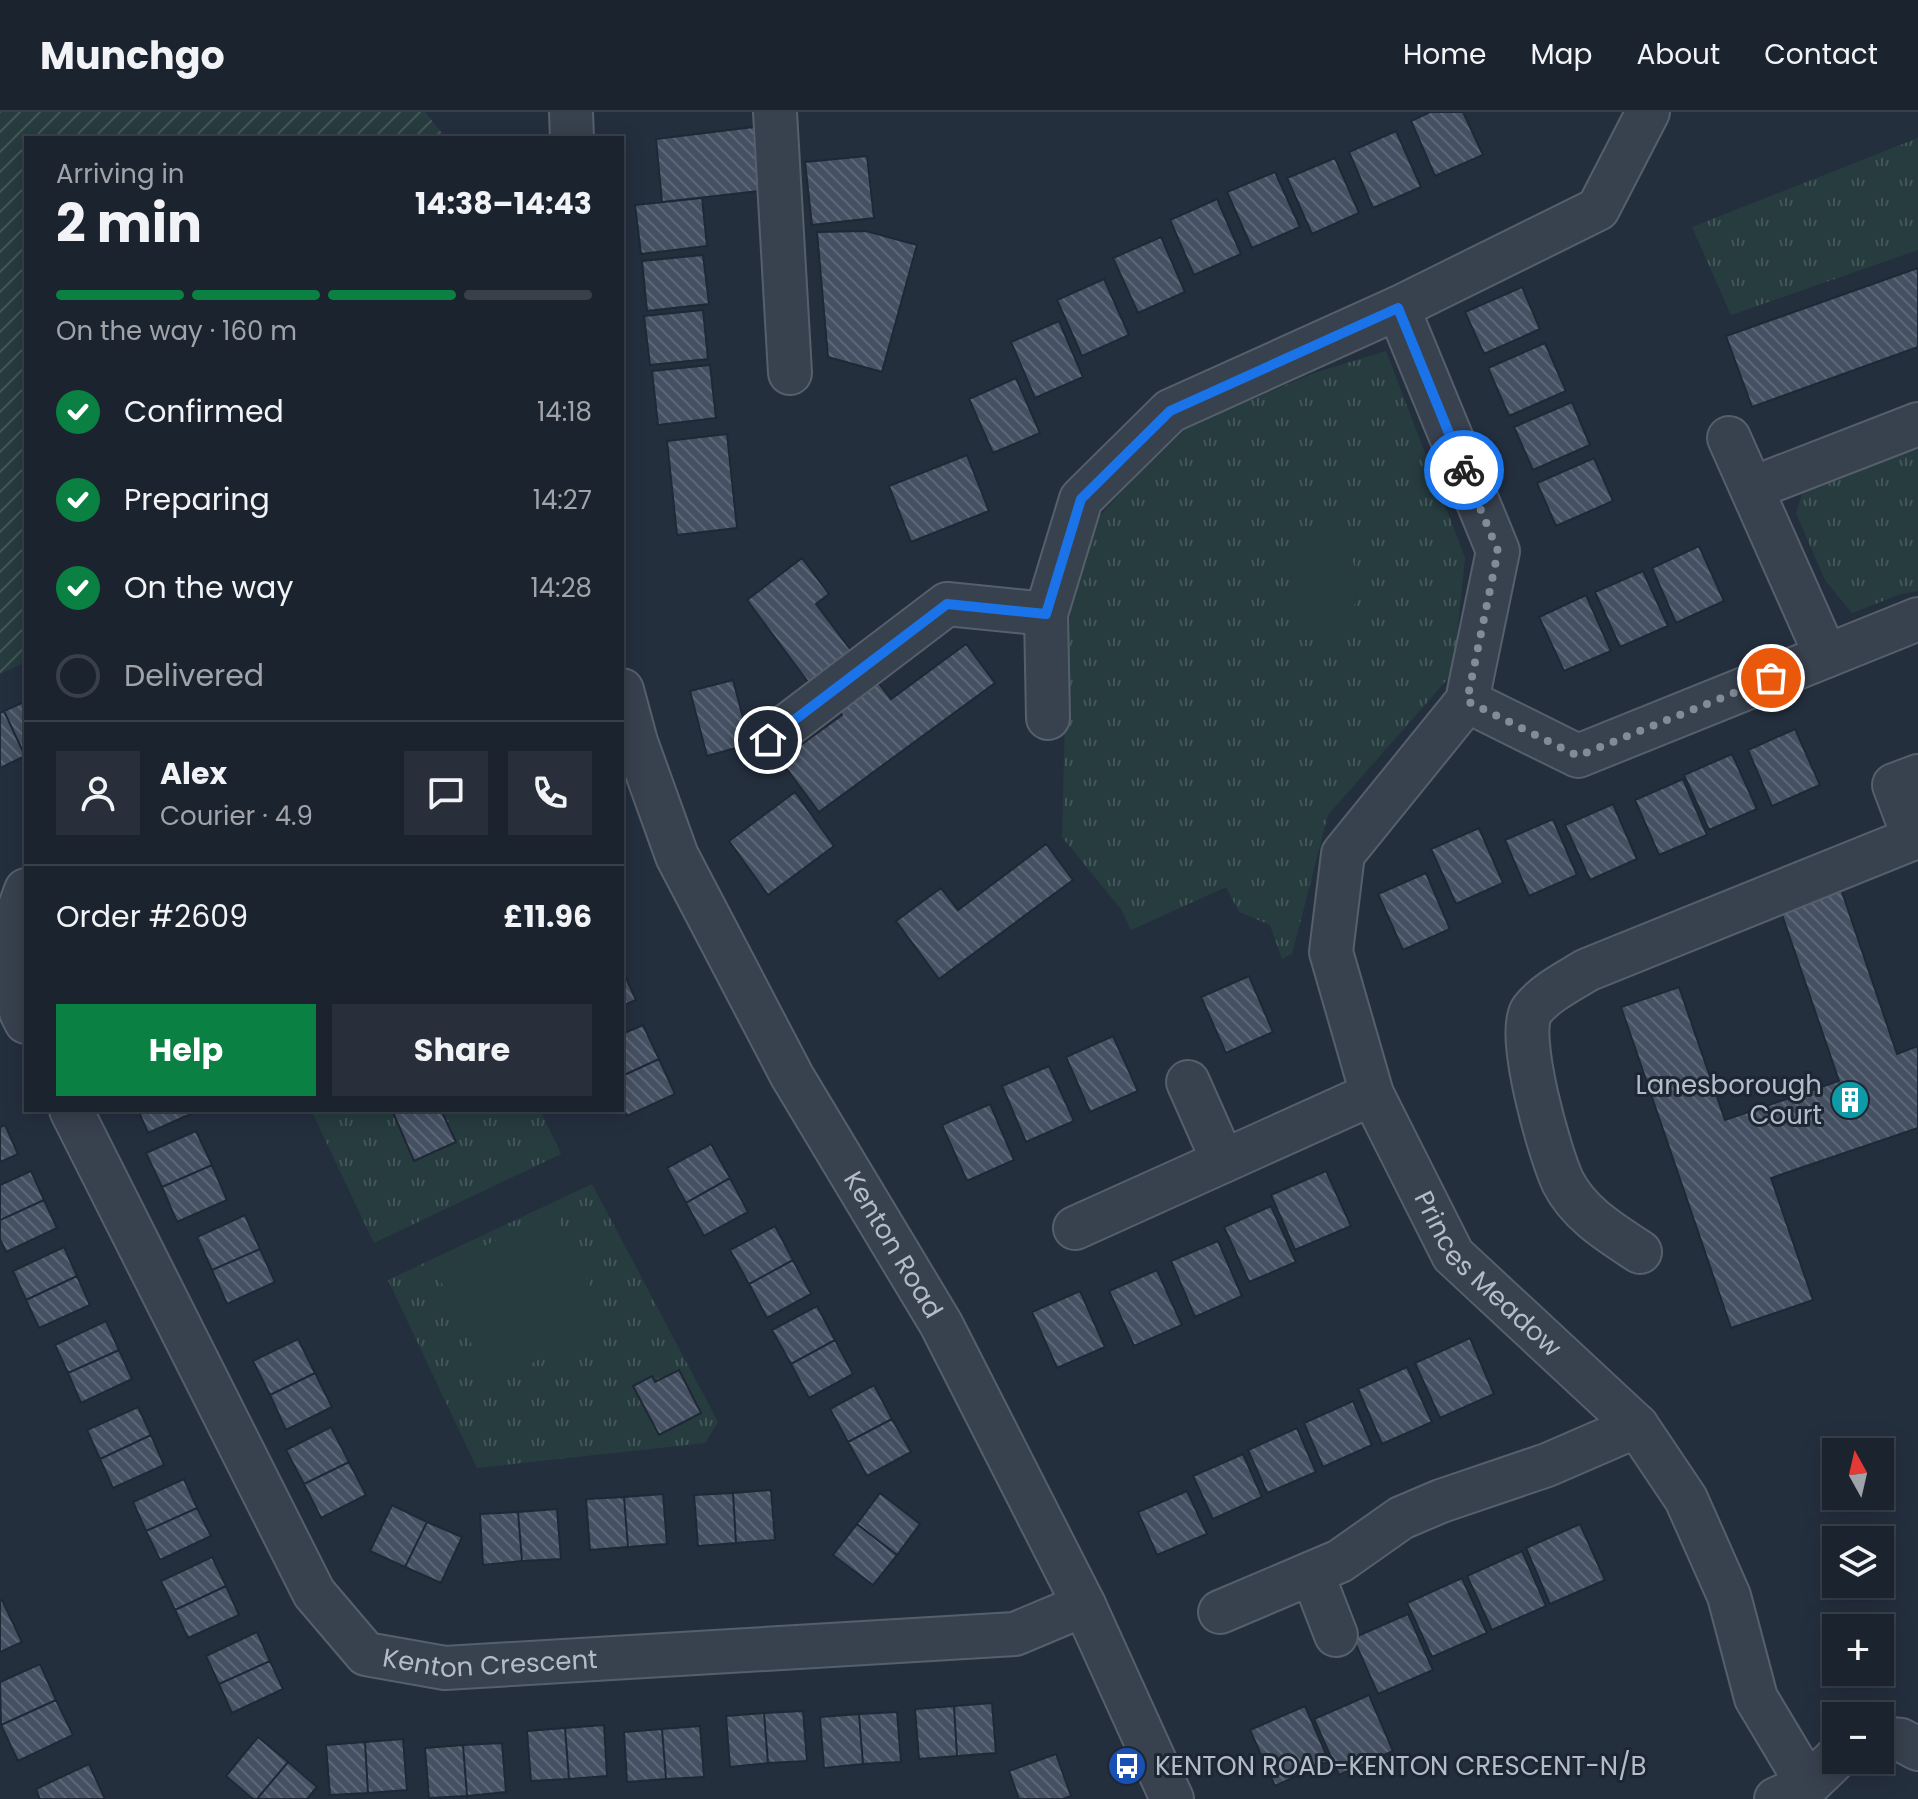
<!DOCTYPE html>
<meta charset="utf-8">
<style>
body{margin:0;font-family:Poppins,sans-serif;background:#282f3a;color:#f1f3f6;height:100vh;display:flex;flex-direction:column;font-size:30px;white-space:nowrap}
*{box-sizing:border-box;margin:0}
p{font-size:26px;color:#a0a4aa}
.icon{flex:none;width:44px;height:44px;fill:none;stroke:currentColor;stroke-width:2;stroke-linecap:round;stroke-linejoin:round}
.map{position:relative;flex:1;overflow:hidden}
.details{position:absolute;left:24px;top:24px;width:600px;height:976px;display:flex;flex-direction:column;background:#1b232e;border-radius:0px;box-shadow:0 4px 20px #0003,0 0 0 2px #39404a}
.details>*{flex:none}
.needle{width:52px;rotate:352deg}
.buttons{position:absolute;left:1822px;top:1326px;display:grid;gap:16px}
.buttons a{display:grid;place-items:center;width:72px;height:72px;border-radius:0px;background:#1b232e;box-shadow:0 4px 20px #0003,0 0 0 2px #39404a;font-size:40px}
.pin{position:absolute;display:grid;place-items:center;width:68px;height:68px;color:#fff;margin:-34px;border:4px solid #fff;border-radius:50%;box-shadow:0 2px 8px #0007}
.courier{position:absolute;display:grid;place-items:center;width:80px;height:80px;margin:-40px;border:6px solid #1a73e8;border-radius:50%;background:#fff;color:#222;box-shadow:0 2px 10px #0007}
.overview em{font-style:normal;font-weight:700}
.overview div{display:flex;flex-direction:column-reverse}
.overview{display:flex;align-items:center;justify-content:space-between;height:136px;padding:0 32px}
h1{font-size:52px;font-weight:700;line-height:60px}
.bar{display:grid;grid-template-columns:repeat(4,1fr);gap:12px 8px;align-content:center;height:96px;padding:0 32px}
.bar i{height:10px;border-radius:6px;background:#39404a}
.bar .current{background:#0b8043}
.bar p{grid-column:span 4}
.line{display:flex;align-items:center;gap:20px;padding:0 32px;border-top:2px solid #39404a}
.line div{flex:1}
.round{display:grid;place-items:center;flex:none;width:84px;height:84px;border-radius:0px;background:#282f3a}
ol{padding:0 32px;list-style:none}
li{display:flex;align-items:center;gap:24px;height:88px}
li p{margin-inline-start:auto}
li .icon{padding:8px;border-radius:50%;background:#0b8043;color:#fff;stroke-width:4}
li:last-child{color:#a0a4aa}
li i{width:44px;height:44px;border:4px solid #39404a;border-radius:50%}
.action{display:flex;gap:16px;margin-top:auto;padding:16px 32px}
.action a{flex:1;height:92px;border-radius:0px;background:#0b8043;color:#fff;font-size:32px;font-weight:700;line-height:92px;text-align:center}
.action a+a{background:#282f3a;color:#f1f3f6}
header{display:flex;align-items:center;gap:48px;box-sizing:border-box;height:112px;padding:0 40px;background:#1b232e;border-bottom:2px solid #39404a}
header strong{font-size:38px}
nav{display:flex;gap:44px;margin-inline-start:auto;font-size:28px}
.map>svg:first-child{display:block}
.grass{fill:url(#grass-tufts)}
.park{fill:#263c3f}
.garden{fill:url(#garden-furrows)}
.building{fill:url(#building-back-hatch);stroke:#1f2835;stroke-width:2}
.lines{fill:none;stroke-linecap:round;stroke-linejoin:round}
.minor-casing{stroke:#565f6c;stroke-width:46}
.minor{stroke:#38414e;stroke-width:42}
.done{stroke:#828b98;stroke-width:8;stroke-dasharray:0 14.4}
.route{stroke:#1a73e8;stroke-width:10}
.labels{text-anchor:middle;stroke-width:6;stroke-linejoin:round;paint-order:stroke}
.poi-label{font-size:26px;fill:#b4bcc9;stroke:#1d2633;text-anchor:end}
.street-label{font-size:26px;fill:#b4bcc9;stroke:#1d2633}
</style>
<header>
<strong>Munchgo</strong>
<nav><a>Home</a><a>Map</a><a>About</a><a>Contact</a></nav>
</header>
<div class="map">
<svg width="1918" height="1687" viewBox="0 0 1918 1687">
<defs>
<pattern id="grass-tufts" width="24" height="20" patternUnits="userSpaceOnUse" patternTransform="scale(2)"><rect width="24" height="20" fill="#263c3f"/><path d="M3 7l-1-3M5 7V3M7 7l1-3M15 17l-1-3M17 17v-4M19 17l1-3" fill="none" stroke="#435659"/></pattern>
<pattern id="garden-furrows" width="10" height="10" patternUnits="userSpaceOnUse" patternTransform="scale(2)"><rect width="10" height="10" fill="#263c3f"/><path d="M-1 1l2-2M0 10L10 0M9 11l2-2" fill="none" stroke="#435659"/></pattern>
<pattern id="building-back-hatch" width="6" height="6" patternUnits="userSpaceOnUse" patternTransform="scale(2)"><rect width="6" height="6" fill="#455162"/><path d="M-1 5l2 2M0 0l6 6M5-1l2 2" fill="none" stroke="#5d6877"/></pattern>
</defs>
<rect width="100%" height="100%" fill="#242f3e"/>
<path class="grass" d="M1918 26V138L1731 203 1692 115Z
M1386 239 1465 446 1453 561 1328 703 1292 842 1282 847 1270 813 1239 800 1226 775 1131 818 1121 797 1062 725 1067 526 1076 465 1096 408 1176 320 1314 261Z
M1918 333V479L1901 482 1852 501 1825 468 1796 401 1804 375Z
M311 998H540L561 1042 374 1131Z
M592 1072 718 1310 705 1331 477 1356 388 1168Z"/>
<path class="park" d="M1334 421 1344 426C1356 456 1364 474 1350 504 1341 525 1327 528 1305 528L1292 514 1287 478 1299 448 1314 429Z
M554 1100 609 1213 491 1271 435 1158Z"/>
<path class="garden" d="M0 0H425L446 26H26V550L0 562Z"/>
<path class="building" d="M1430 0H1463L1483 43 1435 64 1411 9Z
M769 13 777 77 662 90 656 27Z
M1396 19 1421 75 1373 96 1349 40Z
M867 44 874 106 812 113 805 50Z
M1335 46 1359 101 1312 122 1287 66Z
M1275 60 1300 115 1252 136 1227 80Z
M702 86 707 134 641 142 635 93Z
M1217 87 1241 142 1194 163 1170 108Z
M866 119 917 133 882 260 828 245 817 120Z
M1161 125 1185 180 1138 201 1113 146Z
M703 143 709 192 647 199 642 149Z
M1918 156V235L1752 295 1726 224Z
M1104 167 1129 223 1082 244 1057 188Z
M1522 175 1540 217 1484 242 1465 200Z
M703 198 708 247 650 253 644 204Z
M1059 209 1083 265 1035 286 1011 230Z
M1545 231 1566 279 1509 304 1488 256Z
M710 253 716 306 658 313 652 259Z
M1016 266 1040 321 993 341 969 287Z
M1572 290 1590 333 1533 358 1514 315Z
M727 322 737 416 677 423 667 329Z
M967 343 989 399 911 430 889 374Z
M1594 346 1613 389 1556 414 1537 371Z
M1699 434 1724 489 1676 511 1652 456Z
M802 446 829 482 816 492 856 545 814 578 747 488Z
M1643 459 1668 514 1620 535 1595 480Z
M1586 483 1611 539 1564 559 1539 505Z
M966 532 995 571 819 700 780 648 842 603 831 587 869 559 891 587Z
M733 568 750 632 707 644 690 579Z
M26 589V644H25L4 599Z
M4 599 25 644 0 656V601Z
M1795 617 1820 673 1772 694 1748 638Z
M1732 642 1757 697 1709 718 1684 663Z
M1683 667 1707 723 1659 743 1635 688Z
M795 680 834 734 768 783 729 729Z
M1613 692 1637 747 1590 768 1565 713Z
M1553 707 1577 763 1529 784 1505 728Z
M1479 716 1503 771 1456 792 1431 737Z
M1046 732 1073 768 939 867 896 809 941 776 958 798Z
M1426 761 1450 817 1403 838 1378 782Z
M1839 771 1897 942 1918 934V1016L1771 1066 1813 1188 1731 1216 1621 895 1679 875 1725 1008 1839 969 1778 791Z
M622 857 636 888 622 894Z
M1249 864 1273 920 1226 941 1201 885Z
M643 913 659 947 622 964V922Z
M1113 924 1138 979 1090 1000 1066 945Z
M659 947 675 982 627 1004 622 993V964Z
M1049 954 1074 1009 1026 1030 1002 974Z
M990 992 1014 1048 967 1069 942 1013Z
M138 998H192L193 1001 148 1021Z
M392 998H441L456 1030 414 1049Z
M5 1013 18 1042 0 1050V1015Z
M196 1019 212 1053 162 1075 146 1041Z
M711 1032 730 1066 686 1091 667 1056Z
M212 1053 227 1088 177 1110 162 1075Z
M31 1059 44 1088 0 1108V1073Z
M1326 1059 1351 1114 1295 1138 1271 1083Z
M730 1066 748 1100 704 1124 686 1091Z
M44 1088 57 1116 6 1140 0 1127V1108Z
M1271 1094 1296 1150 1249 1170 1224 1115Z
M245 1103 260 1137 212 1158 197 1125Z
M775 1114 793 1148 749 1172 730 1138Z
M1218 1129 1242 1184 1195 1205 1171 1149Z
M64 1135 77 1164 26 1188 13 1159Z
M260 1137 275 1170 227 1192 212 1158Z
M793 1148 811 1182 767 1206 749 1172Z
M1157 1158 1182 1213 1134 1234 1109 1179Z
M77 1164 90 1193 39 1216 26 1188Z
M1080 1179 1105 1235 1057 1256 1032 1200Z
M817 1194 835 1228 791 1252 772 1218Z
M106 1209 119 1238 68 1261 55 1233Z
M1470 1226 1494 1282 1440 1306 1415 1251Z
M298 1227 315 1261 270 1283 253 1249Z
M835 1228 853 1262 809 1286 791 1252Z
M119 1238 132 1267 81 1291 68 1261Z
M1407 1255 1432 1310 1382 1332 1358 1277Z
M679 1258 701 1301 659 1323 633 1274 652 1264 655 1270Z
M315 1261 332 1295 286 1318 270 1283Z
M874 1273 892 1307 848 1330 830 1297Z
M1353 1289 1372 1333 1323 1355 1304 1311Z
M138 1295 151 1323 100 1347 87 1318Z
M892 1307 911 1340 867 1364 848 1330Z
M331 1315 349 1350 304 1372 286 1338Z
M1297 1316 1316 1360 1267 1381 1248 1338Z
M151 1323 164 1353 113 1376 100 1347Z
M1243 1342 1262 1385 1213 1407 1193 1364Z
M349 1350 366 1383 321 1406 304 1372Z
M184 1367 197 1396 146 1419 133 1390Z
M771 1378 775 1428 736 1431 733 1381Z
M1187 1379 1207 1422 1157 1443 1138 1400Z
M733 1381 736 1431 698 1434 694 1383Z
M880 1381 920 1412 897 1443 857 1412Z
M663 1382 667 1432 628 1435 624 1385Z
M624 1385 628 1435 590 1438 586 1387Z
M392 1393 427 1410 405 1455 370 1439Z
M197 1396 211 1424 160 1448 146 1419Z
M557 1397 561 1447 522 1449 518 1400Z
M518 1400 522 1449 483 1453 480 1402Z
M427 1410 462 1425 441 1471 405 1455Z
M857 1412 897 1443 873 1473 833 1443Z
M1580 1412 1605 1468 1550 1492 1526 1436Z
M1522 1439 1546 1494 1492 1518 1467 1464Z
M212 1445 226 1474 175 1498 161 1469Z
M1462 1466 1487 1521 1432 1545 1407 1491Z
M226 1474 239 1503 188 1526 175 1498Z
M2 1488 22 1530 0 1540V1489Z
M1408 1502 1433 1558 1378 1582 1353 1526Z
M257 1520 270 1549 219 1572 206 1544Z
M270 1549 283 1577 232 1601 219 1572Z
M40 1552 56 1588 1 1613 0 1570Z
M1369 1583 1393 1639 1339 1663 1314 1607Z
M56 1588 73 1623 18 1649 1 1613Z
M992 1591 996 1641 957 1644 954 1594Z
M954 1594 957 1644 919 1647 915 1597Z
M1305 1594 1329 1649 1275 1674 1250 1618Z
M803 1599 807 1649 768 1651 764 1601Z
M897 1600 901 1650 863 1652 859 1602Z
M764 1601 768 1651 730 1655 726 1604Z
M859 1602 863 1652 824 1656 820 1605Z
M604 1613 607 1664 569 1667 565 1616Z
M700 1614 704 1665 666 1667 662 1617Z
M565 1616 569 1667 531 1669 527 1619Z
M662 1617 666 1667 627 1670 624 1620Z
M258 1625 288 1650 257 1687H253L226 1664Z
M403 1627 407 1678 368 1681 365 1630Z
M365 1630 368 1681 330 1683 326 1633Z
M502 1631 506 1680 467 1684 463 1633Z
M463 1633 467 1684 429 1686 425 1636Z
M1056 1642 1071 1684 1063 1687H1019L1009 1659Z
M288 1650 317 1675 307 1687H257Z
M89 1652 105 1687H40L36 1677Z"/>
<g class="lines">
<g class="minor-casing">
<g id="minor">
<path d="M571 0 572 26"/>
<path d="M775 0 790 261"/>
<path id="s1" d="M1398 196 1498 439 1467 589 1343 742 1331 840 1372 982 1453 1143 1637 1314 1686 1387 1729 1484 1756 1586 1808 1673"/>
<path d="M1729 326 1826 544"/>
<path d="M1753 376 1918 312"/>
<path id="s2" d="M622 578 636 630 677 744 792 964 941 1212 1084 1493 1172 1687"/>
<path d="M1467 589 1578 644 1918 507"/>
<path d="M1048 606 1046 502 1081 387 1170 299 1398 196 1598 97 1648 0"/>
<path d="M768 628 947 492 1046 502"/>
<path d="M26 778 5 836 21 900 26 910"/>
<path d="M1188 970 1223 1049"/>
<path id="s3" d="M71 998 314 1481 366 1542 445 1556 1015 1522 1084 1493"/>
<path d="M1075 1116 1372 982"/>
<path d="M1640 1140C1611 1121 1579 1102 1563 1070 1550 1043 1515 921 1532 898 1545 881 1569 869 1587 858L1914 726 1894 673 1918 664"/>
<path d="M1312 1461 1336 1523"/>
<path d="M1220 1500 1340 1449 1401 1406 1441 1389 1547 1353 1637 1314"/>
<path d="M1880 1626 1901 1628 1918 1637"/>
<path d="M1776 1687 1808 1673 1836 1646"/>
</g>
</g>
<use href="#minor" class="minor"/>
</g>
<g class="lines">
<path class="done" d="M1464 358 1498 439 1467 589 1578 644 1771 566"/>
<path class="route" d="M768 628 947 492 1046 502 1081 387 1170 299 1398 196 1464 358"/>
</g>
<defs>
<g id="building-disc" transform="scale(2)"><circle r="9.5" fill="#0f9aa8" stroke="#1d2633"/><path d="M-4-6H4V6H1V3H-1V6H-4ZM-2.5-4.3h1.7v1.8h-1.7ZM.8-4.3h1.7v1.8H.8ZM-2.5-1h1.7V.8h-1.7ZM.8-1h1.7V.8H.8Z" fill="#fff"/></g>
<g id="bus-disc" transform="scale(2)"><circle r="9.5" fill="#1a4fb4" stroke="#1d2633"/><path d="M-5-6H5V4H4V6H2V4H-2V6H-4V4H-5ZM-3.5-4V0h7V-4ZM-3.5 1.2v1.5H-2V1.2ZM2 1.2v1.5H3.5V1.2Z" fill="#fff"/></g>
</defs>
<g fill-rule="evenodd">
<use href="#building-disc" x="1850" y="988"/>
<use href="#bus-disc" x="1127" y="1654"/>
</g>
<g class="labels">
<g class="poi-label">
<text x="1822" y="982">Lanesborough<tspan x="1822" dy="30">Court</tspan></text>
<text x="1155" y="1663" text-anchor="start">KENTON ROAD-KENTON CRESCENT-N/B</text>
</g>
<g class="street-label">
<text dy="9" stroke="none"><textPath href="#s2" startOffset="620">Kenton Road</textPath></text>
<text dy="9" stroke="none"><textPath href="#s1" startOffset="1076">Princes Meadow</textPath></text>
<text dy="9" stroke="none"><textPath href="#s3" startOffset="746">Kenton Crescent</textPath></text>
</g>
</g>
</svg>
<div class="buttons">
<a><svg class="needle" viewBox="-14 -14 28 28"><path d="M0-13l5 13h-10z" fill="#e53935"/><path d="M0 13l5-13h-10z" fill="#a0a4aa"/></svg></a>
<a><svg class="icon" aria-label="layers" viewBox="0 0 24 24"><path d="M12 4l9 5-9 5-9-5zM3 14l9 5 9-5"/></svg></a>
<a>+</a>
<a>−</a>
</div>
<div class="pin" style="left:1771px;top:566px;background:#ea580c"><svg class="icon" aria-label="bag" viewBox="0 0 24 24"><path d="M5 8h14l-1 12H6zM9 8a3 3 0 0 1 6 0"/></svg></div>
<div class="pin" style="left:768px;top:628px;background:#1f2937"><svg class="icon" aria-label="home" viewBox="0 0 24 24"><path d="M3 11l9-7 9 7M6 9v11h12V9"/></svg></div>
<div class="courier" style="left:1464px;top:358px"><svg class="icon" aria-label="bike" viewBox="0 0 24 24"><circle cx="6" cy="16" r="4"/><circle cx="18" cy="16" r="4"/><path d="M6 16l4-8h5l3 8M10 8l3 8H6M13 5h3"/></svg></div>
<section class="details">
<div class="overview"><div><h1>2 min</h1><p>Arriving in</p></div><em>14:38–14:43</em></div>
<div class="bar"><i class="current"></i><i class="current"></i><i class="current"></i><i></i><p>On the way · 160 m</p></div>
<ol>
<li><svg class="icon" aria-label="check" viewBox="0 0 24 24"><path d="M5 12l5 5 9-10"/></svg>Confirmed<p>14:18</p></li>
<li><svg class="icon" aria-label="check" viewBox="0 0 24 24"><path d="M5 12l5 5 9-10"/></svg>Preparing<p>14:27</p></li>
<li><svg class="icon" aria-label="check" viewBox="0 0 24 24"><path d="M5 12l5 5 9-10"/></svg>On the way<p>14:28</p></li>
<li><i></i>Delivered</li>
</ol>
<div class="line" style="height:144px"><a class="round"><svg class="icon" aria-label="person" viewBox="0 0 24 24"><circle cx="12" cy="8" r="4"/><path d="M4 21q1-7 8-7t8 7"/></svg></a><div><b>Alex</b><p>Courier · 4.9</p></div><a class="round"><svg class="icon" aria-label="chat" viewBox="0 0 24 24"><path d="M4 5h16v11H9l-5 4z"/></svg></a><a class="round"><svg class="icon" aria-label="phone" viewBox="0 0 24 24"><path d="M5 4h4l2 5-3 2q2 4 5 5l2-3 5 2v4C11 20 4 13 5 4z"/></svg></a></div>
<div class="line" style="height:104px"><div>Order #2609</div><b>£11.96</b></div>
<div class="action"><a>Help</a><a>Share</a></div>
</section>
</div>
